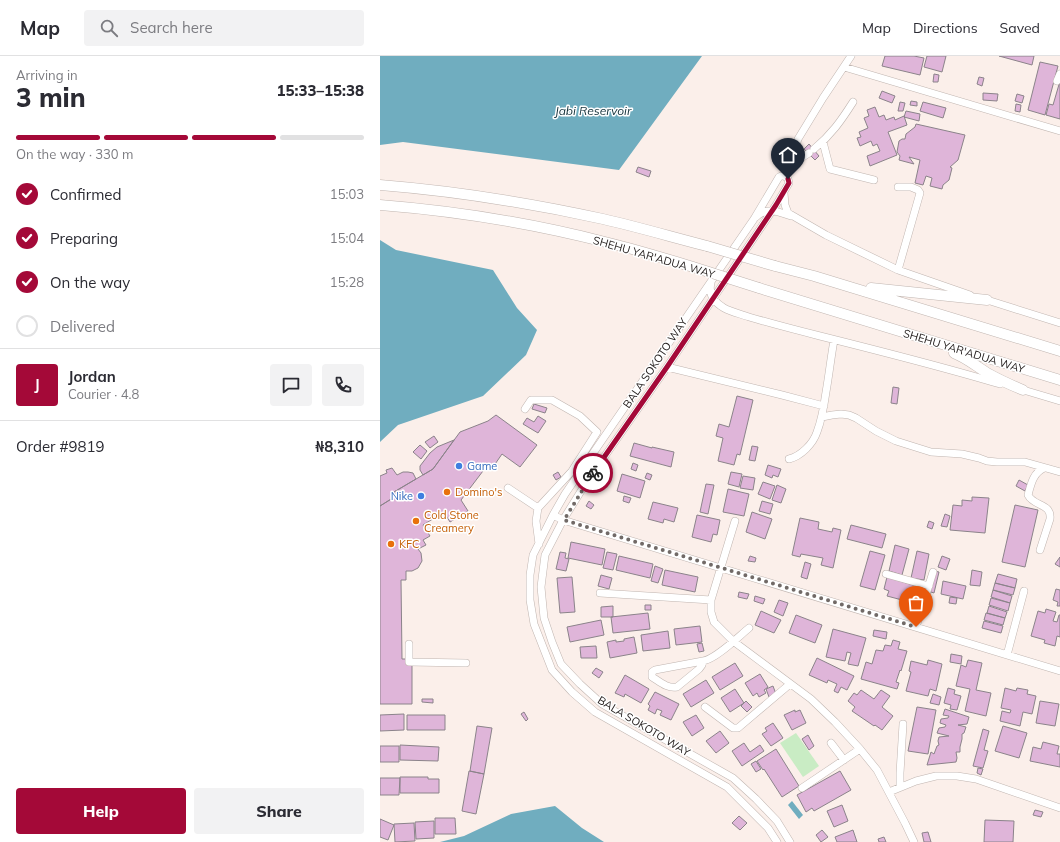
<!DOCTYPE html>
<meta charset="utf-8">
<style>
body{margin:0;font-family:Mulish,sans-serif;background:#f2f2f3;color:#2b2b33;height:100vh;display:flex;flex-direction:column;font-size:15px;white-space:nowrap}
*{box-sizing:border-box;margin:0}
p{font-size:13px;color:#7c7c81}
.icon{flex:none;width:22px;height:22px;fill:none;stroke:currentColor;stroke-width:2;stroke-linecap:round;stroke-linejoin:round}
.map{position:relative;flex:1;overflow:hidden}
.drawer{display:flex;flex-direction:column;background:#fff;width:380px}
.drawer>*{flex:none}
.pin{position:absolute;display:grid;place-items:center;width:34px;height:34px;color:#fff;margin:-41px -17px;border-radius:50% 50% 50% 0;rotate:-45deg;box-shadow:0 0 4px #0007}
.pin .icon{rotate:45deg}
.courier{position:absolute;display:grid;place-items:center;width:40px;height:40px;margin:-20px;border:3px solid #a40938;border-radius:50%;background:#fff;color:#222;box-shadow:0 1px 5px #0007}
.overview em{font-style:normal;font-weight:800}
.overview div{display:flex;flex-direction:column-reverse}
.overview{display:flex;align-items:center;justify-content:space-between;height:68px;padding:0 16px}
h1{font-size:26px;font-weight:800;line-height:30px}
.bar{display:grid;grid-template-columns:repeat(4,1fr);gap:6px 4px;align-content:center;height:48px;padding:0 16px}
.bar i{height:5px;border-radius:3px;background:#e1e1e2}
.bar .selected{background:#a40938}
.bar p{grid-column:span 4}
.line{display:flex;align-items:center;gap:10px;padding:0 16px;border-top:1px solid #e1e1e2}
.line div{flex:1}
.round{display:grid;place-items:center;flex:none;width:42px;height:42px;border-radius:4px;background:#f2f2f3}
ol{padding:0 16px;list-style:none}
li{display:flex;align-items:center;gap:12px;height:44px}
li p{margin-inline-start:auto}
li .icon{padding:4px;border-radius:50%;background:#a40938;color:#fff;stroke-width:4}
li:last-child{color:#7c7c81}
li i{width:22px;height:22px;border:2px solid #e1e1e2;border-radius:50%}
.action{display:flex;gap:8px;margin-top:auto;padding:8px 16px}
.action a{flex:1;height:46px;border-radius:4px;background:#a40938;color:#fff;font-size:16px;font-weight:800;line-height:46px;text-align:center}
.action a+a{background:#f2f2f3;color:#2b2b33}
header{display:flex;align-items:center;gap:24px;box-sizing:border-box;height:56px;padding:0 20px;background:#fff;border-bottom:1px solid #e1e1e2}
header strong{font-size:19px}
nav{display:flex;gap:22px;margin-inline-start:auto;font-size:14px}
.search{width:280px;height:36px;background:#f2f2f3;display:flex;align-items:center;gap:10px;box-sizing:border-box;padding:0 14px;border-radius:4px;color:#7c7c81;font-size:15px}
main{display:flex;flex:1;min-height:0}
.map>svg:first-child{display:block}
.green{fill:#c9ecc4}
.water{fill:#70adbf}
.building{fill:#dfb5d9;stroke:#8b838a}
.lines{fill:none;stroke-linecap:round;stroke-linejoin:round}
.minor-casing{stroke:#c0b5b0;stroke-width:8}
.highway-casing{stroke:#c0b5b0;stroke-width:11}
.minor{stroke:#fff;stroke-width:7}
.highway{stroke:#fff;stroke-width:10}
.highway-bridge-casing{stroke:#c0b5b0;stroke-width:11;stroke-linecap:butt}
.highway-bridge{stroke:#fff;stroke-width:10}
.done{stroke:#716a67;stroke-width:4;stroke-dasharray:0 7.2}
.route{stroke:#a40938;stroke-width:5}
.shop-dot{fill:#3f7fe0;stroke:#fff;stroke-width:1.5}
.food-dot{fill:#e8710a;stroke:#fff;stroke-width:1.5}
.labels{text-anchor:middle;stroke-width:3;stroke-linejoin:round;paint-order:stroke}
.street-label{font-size:11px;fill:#272221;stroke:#fff}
.shop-label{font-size:11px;fill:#366cbe;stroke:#fff;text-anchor:start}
.food-label{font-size:11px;fill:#c56008;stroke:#fff;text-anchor:start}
.water-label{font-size:12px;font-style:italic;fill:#123039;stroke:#fff}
</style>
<header>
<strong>Map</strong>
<div class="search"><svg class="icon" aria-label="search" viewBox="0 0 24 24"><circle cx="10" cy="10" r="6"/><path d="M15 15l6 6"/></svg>Search here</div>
<nav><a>Map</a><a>Directions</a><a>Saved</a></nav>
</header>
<main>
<section class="drawer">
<div class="overview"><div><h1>3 min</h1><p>Arriving in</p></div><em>15:33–15:38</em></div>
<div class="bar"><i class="selected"></i><i class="selected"></i><i class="selected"></i><i></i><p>On the way · 330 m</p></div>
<ol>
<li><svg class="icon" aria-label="check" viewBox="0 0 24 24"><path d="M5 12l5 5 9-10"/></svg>Confirmed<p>15:03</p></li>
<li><svg class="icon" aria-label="check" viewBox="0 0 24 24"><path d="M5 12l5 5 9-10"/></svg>Preparing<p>15:04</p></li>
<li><svg class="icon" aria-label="check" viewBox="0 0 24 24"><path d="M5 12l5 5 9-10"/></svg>On the way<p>15:28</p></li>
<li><i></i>Delivered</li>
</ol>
<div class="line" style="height:72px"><b class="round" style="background:#a40938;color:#fff">J</b><div><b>Jordan</b><p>Courier · 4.8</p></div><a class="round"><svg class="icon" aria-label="chat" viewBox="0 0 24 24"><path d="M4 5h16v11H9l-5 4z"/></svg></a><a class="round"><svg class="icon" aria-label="phone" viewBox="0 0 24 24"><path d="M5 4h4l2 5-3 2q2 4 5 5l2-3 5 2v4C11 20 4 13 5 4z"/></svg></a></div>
<div class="line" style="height:52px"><div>Order #9819</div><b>₦8,310</b></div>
<div class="action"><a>Help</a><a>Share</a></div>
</section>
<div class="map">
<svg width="680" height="786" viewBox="0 0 680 786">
<rect width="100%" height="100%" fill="#fbefea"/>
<path class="green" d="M416 677 439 710 423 721 400 687Z"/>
<path class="water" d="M0 0H322L239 114 23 86 0 89Z
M0 184 16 194 113 214 137 252 157 274 146 299 103 340 18 369 0 386Z
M412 745 423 759 419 763 408 749Z
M175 750 202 772 224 786H60L84 780 131 758Z"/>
<path class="building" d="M505 0H534L544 2 540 19 502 10Z
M547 0H566L562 16 544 11Z
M619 0H654L652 9Z
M660 6 678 10 665 59 648 54Z
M554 18 559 19 558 26H553Z
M599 21 604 22 602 30 597 28Z
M680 25V63L666 59 669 48 673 49Z
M502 35 515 40 512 47 499 42Z
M603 37 618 38 617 45 603 44Z
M637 38 644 40 642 47 635 45Z
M531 45 537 46V50L530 49Z
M520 46 525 47 523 55H518Z
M543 46 566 52 563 62 540 55Z
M636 48 641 49 640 56 635 55Z
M495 51 499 61 504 59 506 64 514 61 515 64 524 60 527 69 508 76 517 99 490 110 487 100 500 95 497 88 493 90 491 85 480 90 477 82 481 81 479 76 488 72 484 62 489 60 487 54Z
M526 55 540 58 539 65 524 61Z
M536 68 585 79 578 104 570 111 572 112 569 124 563 129 562 133 550 130 552 122 546 120 543 129 535 127 540 104 529 101 534 108 519 104 520 100 517 96 519 85 522 83H525L526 78 535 71Z
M429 88 439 100 435 104 424 93Z
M258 111 271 115 269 121 256 116Z
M513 331 519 332 517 348 511 347Z
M357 340 373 344 360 399 357 398 354 409 338 405 343 382 336 380 339 368 349 371Z
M154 348 167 352 165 357 152 353Z
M116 359 157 389 140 411 122 398 111 414 106 411 81 444 88 455 70 466 64 456 43 469 50 480 43 484 46 489 38 493 41 497 42 505 38 512 32 515H26V524H21L22 603H27L32 606V648H0V450L16 440 14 436 53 413 80 376 108 365Z
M158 360 166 365 158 377 143 368 147 362 154 366Z
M54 380 58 386 50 392 45 386Z
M74 384 53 413 43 419 40 414V410L50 397 57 391Z
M254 387 272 392V391L294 396 291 411 250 400Z
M40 389 47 395 41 403 33 396Z
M372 390 378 391 375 405 369 404Z
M253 407 258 409 256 415 251 413Z
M388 409 401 413 398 421 393 419 392 422 385 419Z
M12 412 17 419 23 416H28L33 417 36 423 14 436 16 440 0 450V420L7 417 6 414Z
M178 416 181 421 176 424 173 419Z
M351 416 362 418 359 431 348 428Z
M267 417 272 419 270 424 265 422Z
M242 418 265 425 260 442 237 435Z
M363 420 375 422 373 434 360 432Z
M639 424 648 429 645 435 636 430Z
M383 426 395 430 390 443 378 438Z
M326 428 334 429 328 458 320 456Z
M397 429 406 433 401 447 392 444Z
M348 433 369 438 364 460 343 456Z
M244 440 251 442 249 447 243 445Z
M592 441 609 442 605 477 570 474 573 449 582 450V444L592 445Z
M209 445 214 449 211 453 206 450Z
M382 445 393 448 390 458 379 455Z
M273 446 298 452 294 466 284 463 283 467 268 463Z
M635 449 658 454 645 511 622 506Z
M372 456 392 463 385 483 366 476Z
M565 458 570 460 567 471 561 470Z
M317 459 340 464 337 479 333 478 331 486 312 481Z
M420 462 439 466 438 473 452 476 453 472 461 474 453 512 441 509 443 502 421 498 420 501 412 499Z
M549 465 554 467 552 473 547 471Z
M471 469 506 478 502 492 467 483Z
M191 486 225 493 222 509 188 502Z
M515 489 529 493 522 519 509 515Z
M490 495 505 499 495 534 480 530Z
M537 495 549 498 544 524 531 522Z
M180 496 186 497 185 502 189 503 186 515 176 513Z
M227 496 237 498 233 514 223 512Z
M239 500 273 508 270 522 236 514Z
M370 500 376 502 375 506 368 505Z
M562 500 570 503 566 514 558 511Z
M680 501V511L675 508Z
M425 506 431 508 427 523 421 521Z
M275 510 283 513 278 527 271 525Z
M285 514 318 521 315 536 282 529Z
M592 514 602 516 600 530 590 529Z
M554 515 559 516 554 537 548 535Z
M618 518 637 523 635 532 615 527Z
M221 519 232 522 229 533 218 530Z
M192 521 195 556 180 557 177 522Z
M507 521 546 533 541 549 507 540 509 535 504 533Z
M563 525 586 530 583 543 561 538Z
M615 527 635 532 633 539 613 534Z
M676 533 680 534V550H677L678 546 673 544Z
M613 534 632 540 630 547 611 541Z
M359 536 369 538 367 543 358 541Z
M546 539 551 540 549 551 544 550Z
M375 540 385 543 383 548 374 545Z
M570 541 577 542 576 548 569 547Z
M611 542 630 547 628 555 609 549Z
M399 544 408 547 403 560 394 556Z
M265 549H271V554H265Z
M233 550V561H221V551Z
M609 550 627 556 625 562 607 557Z
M666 553 676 556 673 565 677 566 679 559H680V581L677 580 675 590 664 587 665 584 651 580 658 555 665 557Z
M381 555 401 564 394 577 375 569Z
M268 557 270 573 233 577 231 561Z
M606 557 625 562 623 569 604 564Z
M416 559 442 569 435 587 409 577Z
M221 564 224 579 190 586 187 571Z
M604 565 623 570 621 577 602 572Z
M320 570 322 586 296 589 294 573Z
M453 573 486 582 478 610 468 608 471 597 467 596 465 605 446 601Z
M494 574 507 576 506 583 493 580Z
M288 575 290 592 263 595 261 579Z
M254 581 257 597 230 602 227 586 236 584V586L244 585V583Z
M513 584 520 586 518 593 527 595 521 615 520 614 516 626 519 627 517 633 481 623 486 606 492 608 496 594 503 595 505 589 511 590Z
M322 587 324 595 319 596 317 588Z
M216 590 217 602H201L200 591Z
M571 598 582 600 581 608 570 606Z
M437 602 474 620 467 634 461 631 458 637 454 635 457 628 448 624 447 627 429 619Z
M548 604 562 608 556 635 550 633 548 640 526 635 531 616 529 615 531 605 547 609Z
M588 604 602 607 596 634 611 637 606 660 585 655 590 633 576 630 581 609 586 611Z
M355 607 363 620 340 634 332 621Z
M216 612 223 616 219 622 212 617Z
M380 618 388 631 384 634 386 637 379 641 377 637 373 640 365 627Z
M245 619 269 633 261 647 245 638 244 641 235 637Z
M326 624 334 637 311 651 303 638Z
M393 630 396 638 389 641 386 633Z
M568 632 575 634 574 638 581 640 577 654 570 653 571 649 564 647Z
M625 632 636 635 637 632 648 634 647 638 656 640 652 658 643 656 640 670 620 665 622 655 630 657 631 654 621 652Z
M355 633 364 647 350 656 341 642Z
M481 634 494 643 501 634 510 640 502 651 513 660 502 674 495 669 494 670 472 655 475 651 468 645 474 637 477 639Z
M275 636 299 648 291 664 280 659 282 655 277 653 275 658 268 654 270 650 268 648Z
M553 638 561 641 559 649 550 647Z
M42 643H53V647L42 646Z
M366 645 372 651 367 656 361 650Z
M660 645 679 648 675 670 656 667Z
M537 651 556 654 548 698 528 695Z
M565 653 589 661 587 668 578 669 586 671 584 677 582 678V683L580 691V696H576L577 702 576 706 547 709 551 696 554 698 557 690 559 689 558 685 559 681 569 680 557 677 559 672 565 671 566 669 560 667 561 663 568 662 569 660 563 659Z
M415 654V656L420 654 426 667 412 674 404 659Z
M144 656 148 663 146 665 141 658Z
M24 658V674L0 675V659Z
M27 659H65V674H27Z
M316 659 324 672 312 680 303 666Z
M393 667 403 682 391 690 382 678 387 675 385 672Z
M97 670 112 672 104 718 90 715Z
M623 670 647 677 639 702 615 695Z
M603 673 609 675 604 694 608 695 603 712 593 710Z
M340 675 349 687 336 697 326 685Z
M428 679 434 690 429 694 422 683Z
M663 686 679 690 677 698H680V711L650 705 653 691 661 693Z
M364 687 370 696 380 689 384 695 362 710 352 695Z
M20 689 59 691 58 705 20 704Z
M0 690H19V706H0Z
M396 693 419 730 402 741 384 713 383 714 377 705Z
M376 705 381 713 376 716 371 708Z
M598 712 603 713 601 719 597 717Z
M89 715 104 718 96 758 82 755Z
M460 715 471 734 434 755 432 752 426 756 417 739Z
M20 721H48V723H59V737H20Z
M0 722H20L19 739H0Z
M462 749 468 765 454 771 447 755Z
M655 754 663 756 661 761 653 759Z
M359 760 367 767 360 774 352 767Z
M55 762H75L76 778H55Z
M0 763 14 769 8 784 0 781Z
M605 764 634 765 633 786H604Z
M54 765V782L36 783 35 766Z
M34 767 35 785 15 786 14 768Z
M442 774 448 781 441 786 436 779Z
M473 774 477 786H457L455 781Z
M548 776 551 786H544L542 777Z
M504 781 506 786H499L498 783Z"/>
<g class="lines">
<g class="minor-casing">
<path id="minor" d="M464 11 680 75
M677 25 680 18
M443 86 450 113 494 124
M434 93C451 79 461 65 473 46
M409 110 429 97
M406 120 418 83 443 42 471 0
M518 131H531L538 134 540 137 518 214
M404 137 405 149 408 157 446 179 518 214 590 239
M376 161C387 150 399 156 411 160
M331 227C328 238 334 246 344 252 351 256 361 258 369 261 393 268 416 274 440 280 500 295 560 310 620 328
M604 243 680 267
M287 311 402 339 444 350
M640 333 680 345
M145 353 151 344H172L200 360 217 376 192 415 158 452
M442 361 452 359 461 358 469 359 476 362 496 375 516 385 551 396 582 398 599 402 607 405 617 406H645L680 416
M409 403C421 400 433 388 437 376 442 363 444 350 446 336 449 319 451 301 454 284
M128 432 158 452 156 465 159 488
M173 459 183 464 680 615
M355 465 331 544V556L334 566 353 585 431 643 455 666 480 693 497 714 525 767 534 786
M660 494 670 463C672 447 654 451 648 439 651 428 653 417 664 412
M506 518 549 530
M220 537 331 544
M536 571 553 516
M29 588V606L86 607
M627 599 644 535
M323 605 322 609 319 613 297 631C287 633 279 625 272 621V616L275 614 323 605C336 603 358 581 369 572
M325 651 353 672H358L410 628
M451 687 464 704
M520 731V717L523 668
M422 732 480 693
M509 736 536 725 556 720H577L596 723 680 752
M397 786 388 772 347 731 215 656 192 636 172 614 154 568 150 544V519L153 499 173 459 185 438 374 163 399 121C403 119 405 120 408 123L409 127 396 149 287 311 206 427 183 464 165 499 161 531 164 562 172 586 181 608 200 628 222 648 353 722 376 743 397 765 410 786"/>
</g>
<g class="highway-casing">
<path id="highway" d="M0 129C75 135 150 147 223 163 258 171 292 181 327 190
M0 149C76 155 151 167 225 186 254 193 284 202 313 211
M395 210 434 220 680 295
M379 232 680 324
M491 232 607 244
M574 297C587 302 597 311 609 318 620 324 631 329 643 334"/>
</g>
<use href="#minor" class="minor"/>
<use href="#highway" class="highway"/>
<g class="highway-bridge-casing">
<path id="highway-bridge" d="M327 190 395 210
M313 211 379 232"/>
</g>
<use href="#highway-bridge" class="highway-bridge"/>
</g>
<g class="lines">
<path class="done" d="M213 417 184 464 536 571"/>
<path class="route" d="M213 417 287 311 396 149 409 127 408 123"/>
</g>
<g class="shop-dot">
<circle cx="79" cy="410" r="4"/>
<circle cx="41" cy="440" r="4"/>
</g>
<g class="food-dot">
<circle cx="67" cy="436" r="4"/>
<circle cx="36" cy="465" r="4"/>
<circle cx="11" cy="488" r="4"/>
</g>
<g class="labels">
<g class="street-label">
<text transform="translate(274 201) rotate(16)" y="4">SHEHU YAR'ADUA WAY</text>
<text transform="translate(584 295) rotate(17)" y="4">SHEHU YAR'ADUA WAY</text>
<text transform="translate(275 307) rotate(-56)" y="4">BALA SOKOTO WAY</text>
<text transform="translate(264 670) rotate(31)" y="4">BALA SOKOTO WAY</text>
</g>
<g class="shop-label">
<text x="87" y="414">Game</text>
<text x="33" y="444" text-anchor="end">Nike</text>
</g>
<g class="food-label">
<text x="75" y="440">Domino's</text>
<text x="44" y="463">Cold Stone<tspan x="44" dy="13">Creamery</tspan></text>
<text x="19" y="492">KFC</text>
</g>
<g class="water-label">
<text x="213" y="59">Jabi Reservoir</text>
</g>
</g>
</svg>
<div class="pin" style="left:536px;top:571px;background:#ea580c"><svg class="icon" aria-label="bag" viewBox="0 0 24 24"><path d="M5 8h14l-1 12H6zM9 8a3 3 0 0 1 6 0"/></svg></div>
<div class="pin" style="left:408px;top:123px;background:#1f2937"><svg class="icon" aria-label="home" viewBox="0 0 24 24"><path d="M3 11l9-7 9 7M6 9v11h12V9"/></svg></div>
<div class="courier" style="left:213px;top:417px"><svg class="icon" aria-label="bike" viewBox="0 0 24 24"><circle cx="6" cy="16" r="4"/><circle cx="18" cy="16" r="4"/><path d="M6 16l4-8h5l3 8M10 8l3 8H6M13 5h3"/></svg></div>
</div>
</main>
